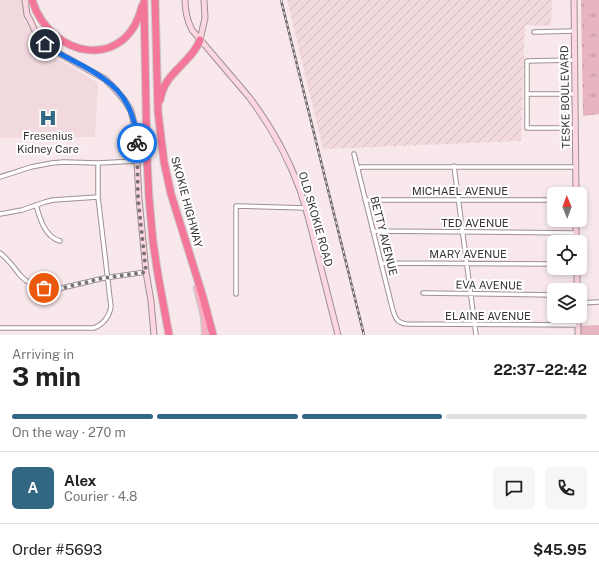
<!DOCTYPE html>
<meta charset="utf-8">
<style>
body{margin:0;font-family:"Public Sans",sans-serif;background:#f6f6f6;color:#222;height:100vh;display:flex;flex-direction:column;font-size:15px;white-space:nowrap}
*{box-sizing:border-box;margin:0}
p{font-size:13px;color:#767676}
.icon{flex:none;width:22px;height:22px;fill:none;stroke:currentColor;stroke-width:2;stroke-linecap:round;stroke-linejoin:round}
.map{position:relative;height:335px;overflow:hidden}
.panel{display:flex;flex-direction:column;background:#fff;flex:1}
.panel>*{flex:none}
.needle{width:26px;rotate:359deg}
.controls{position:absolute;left:547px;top:187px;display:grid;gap:8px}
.controls a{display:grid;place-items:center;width:40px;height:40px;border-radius:6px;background:#fff;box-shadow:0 2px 6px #0003;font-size:20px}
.pin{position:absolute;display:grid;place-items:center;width:34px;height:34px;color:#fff;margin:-17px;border:2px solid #fff;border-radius:50%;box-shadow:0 1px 4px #0007}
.courier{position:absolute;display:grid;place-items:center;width:40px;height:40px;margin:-20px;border:3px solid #1a73e8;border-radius:50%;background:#fff;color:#222;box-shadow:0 1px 5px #0007}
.summary em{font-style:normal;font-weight:700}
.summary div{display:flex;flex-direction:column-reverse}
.summary{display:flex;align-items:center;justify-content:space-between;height:68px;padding:0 12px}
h1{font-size:26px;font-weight:700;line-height:30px}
.bar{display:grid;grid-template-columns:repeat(4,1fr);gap:6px 4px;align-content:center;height:48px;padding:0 12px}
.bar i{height:5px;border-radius:3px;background:#e0e0e0}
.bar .current{background:#316782}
.bar p{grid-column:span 4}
.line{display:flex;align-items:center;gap:10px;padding:0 12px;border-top:1px solid #e0e0e0}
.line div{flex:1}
.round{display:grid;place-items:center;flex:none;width:42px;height:42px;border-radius:6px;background:#f6f6f6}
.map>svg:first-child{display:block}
.built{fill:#f2d9de}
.industrial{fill:url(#industrial-furrows)}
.grass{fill:url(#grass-tufts)}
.park{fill:#e7b5bf}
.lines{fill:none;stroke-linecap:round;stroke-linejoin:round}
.street-casing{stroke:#9f9093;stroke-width:5.5}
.secondary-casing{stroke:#9f9093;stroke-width:7}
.primary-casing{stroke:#cbcaca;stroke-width:8}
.highway-casing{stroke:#cbcaca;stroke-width:9}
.street{stroke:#fff;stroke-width:3.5}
.secondary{stroke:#fcd6e0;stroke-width:5}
.primary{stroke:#f8adc2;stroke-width:5.5}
.highway{stroke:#f47799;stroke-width:7}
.rail-casing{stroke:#706769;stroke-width:2.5}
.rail{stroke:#fff;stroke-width:1;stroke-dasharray:3;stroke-linecap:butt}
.done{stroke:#7b7273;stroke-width:4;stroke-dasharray:0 7.2}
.route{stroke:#1a73e8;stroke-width:5}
.labels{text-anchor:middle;stroke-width:4;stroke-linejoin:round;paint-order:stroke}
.street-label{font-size:11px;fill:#383233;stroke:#fff}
.poi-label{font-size:11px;fill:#383233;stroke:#fff}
</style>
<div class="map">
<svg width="599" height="335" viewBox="0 0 599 335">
<defs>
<pattern id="industrial-furrows" width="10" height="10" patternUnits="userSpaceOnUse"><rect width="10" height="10" fill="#f2d9de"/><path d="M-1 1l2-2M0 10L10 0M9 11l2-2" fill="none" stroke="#d0bbbf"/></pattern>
<pattern id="grass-tufts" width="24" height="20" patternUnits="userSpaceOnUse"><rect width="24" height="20" fill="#e7b5bf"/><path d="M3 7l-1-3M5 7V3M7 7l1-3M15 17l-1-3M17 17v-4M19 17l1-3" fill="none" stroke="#bc949c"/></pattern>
</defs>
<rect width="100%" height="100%" fill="#f8e8eb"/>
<path class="built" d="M0 0H22L23 18 41 49 98 83 95 137 0 138Z"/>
<path class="industrial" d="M287 0H552L551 26 525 25 521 141 323 149Z"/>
<path class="grass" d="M581 0H599V114L583 116Z"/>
<path class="park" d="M599 325V335H580V326Z"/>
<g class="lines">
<g class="street-casing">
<path id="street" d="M534 32 574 31
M575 60 527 61V128H575
M527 94H575
M354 154 392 307C395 317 396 323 407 324L578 325
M454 166 476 335
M358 168 362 167H576
M0 177 31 167 52 163 64 162 98 163 137 161
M365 200H554
M36 205C40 219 45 237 60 241
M0 214 22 210 45 202 53 200 98 197
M373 231 576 233
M0 253C8 259 13 266 19 274 30 287 46 290 62 288L104 278 146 272
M381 263 554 264
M423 293 554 295
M236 294V206L305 208
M580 303 599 302
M0 328H94C104 324 109 317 111 307L98 197V163"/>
</g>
<g class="secondary-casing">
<path id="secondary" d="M25 0 27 15 29 18 34 29 38 36 45 44 53 50 105 79 116 90 125 101 131 111 135 127 139 198 146 272 151 301 154 335
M185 0C185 11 187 20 192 30L249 97C270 125 288 157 300 190 307 211 312 231 317 252 324 280 331 307 338 335
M574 0 576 194
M200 40 205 18 204 0
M576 220V242
M577 268V290
M578 316V335"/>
</g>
<g class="primary-casing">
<path id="primary" d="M197 288 204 317 205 335"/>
</g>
<g class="highway-casing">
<path id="highway" d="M32 0C50 58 126 73 142 6
M144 0 147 159 149 198 153 242 158 275 169 335
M155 0 158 112 164 162 171 194 203 297 213 335
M160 100C164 79 175 73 188 58 193 53 197 47 200 40"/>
</g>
<use href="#street" class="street"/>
<use href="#secondary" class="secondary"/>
<use href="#primary" class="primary"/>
<use href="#highway" class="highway"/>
<g class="rail-casing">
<path id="rail" d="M281 0 364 335"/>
</g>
<use href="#rail" class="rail"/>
</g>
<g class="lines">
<path class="done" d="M44 288 56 289 62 288 104 278 146 272 138 198 137 143"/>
<path class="route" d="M45 44C63 58 86 65 104 79 126 94 136 117 137 143"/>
</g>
<defs>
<g id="hospital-bare" transform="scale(1.38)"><path d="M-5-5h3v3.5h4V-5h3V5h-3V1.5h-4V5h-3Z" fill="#316782" stroke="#fff" stroke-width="2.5" paint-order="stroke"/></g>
</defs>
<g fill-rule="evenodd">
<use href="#hospital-bare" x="48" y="118"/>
</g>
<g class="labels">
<g class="street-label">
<text transform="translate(565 97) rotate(-91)" y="4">TESKE BOULEVARD</text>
<text x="460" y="195">MICHAEL AVENUE</text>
<text transform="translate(187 202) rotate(75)" y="4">SKOKIE HIGHWAY</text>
<text transform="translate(316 219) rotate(74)" y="4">OLD SKOKIE ROAD</text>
<text x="475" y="227">TED AVENUE</text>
<text transform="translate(384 236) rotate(76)" y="4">BETTY AVENUE</text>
<text x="468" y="258">MARY AVENUE</text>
<text transform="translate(489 285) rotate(1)" y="4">EVA AVENUE</text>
<text x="488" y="320">ELAINE AVENUE</text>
</g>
<g class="poi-label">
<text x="48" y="140">Fresenius<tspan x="48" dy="13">Kidney Care</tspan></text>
</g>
</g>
</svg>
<div class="controls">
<a><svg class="needle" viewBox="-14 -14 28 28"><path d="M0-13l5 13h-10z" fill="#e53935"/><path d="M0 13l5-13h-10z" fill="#767676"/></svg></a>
<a><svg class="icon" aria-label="locate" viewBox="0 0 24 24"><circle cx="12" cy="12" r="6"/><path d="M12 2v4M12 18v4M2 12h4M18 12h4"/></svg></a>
<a><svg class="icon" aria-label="layers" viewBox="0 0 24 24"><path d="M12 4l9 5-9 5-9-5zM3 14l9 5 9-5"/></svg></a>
</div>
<div class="pin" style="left:44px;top:288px;background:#ea580c"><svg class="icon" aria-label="bag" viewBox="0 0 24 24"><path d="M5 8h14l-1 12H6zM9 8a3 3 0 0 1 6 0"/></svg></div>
<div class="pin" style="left:45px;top:44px;background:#1f2937"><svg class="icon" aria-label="home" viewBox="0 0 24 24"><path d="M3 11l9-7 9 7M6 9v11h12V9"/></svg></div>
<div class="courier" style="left:137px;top:143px"><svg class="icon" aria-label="bike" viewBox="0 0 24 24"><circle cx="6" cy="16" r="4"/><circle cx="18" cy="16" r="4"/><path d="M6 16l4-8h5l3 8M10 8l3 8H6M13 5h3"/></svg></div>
</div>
<section class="panel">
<div class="summary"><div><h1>3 min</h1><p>Arriving in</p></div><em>22:37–22:42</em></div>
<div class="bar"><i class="current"></i><i class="current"></i><i class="current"></i><i></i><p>On the way · 270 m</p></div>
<div class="line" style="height:72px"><b class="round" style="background:#316782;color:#fff">A</b><div><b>Alex</b><p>Courier · 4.8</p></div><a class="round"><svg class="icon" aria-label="chat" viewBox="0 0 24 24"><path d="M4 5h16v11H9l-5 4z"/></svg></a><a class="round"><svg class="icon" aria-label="phone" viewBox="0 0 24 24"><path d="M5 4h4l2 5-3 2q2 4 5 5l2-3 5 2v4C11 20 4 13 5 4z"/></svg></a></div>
<div class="line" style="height:52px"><div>Order #5693</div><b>$45.95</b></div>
</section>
